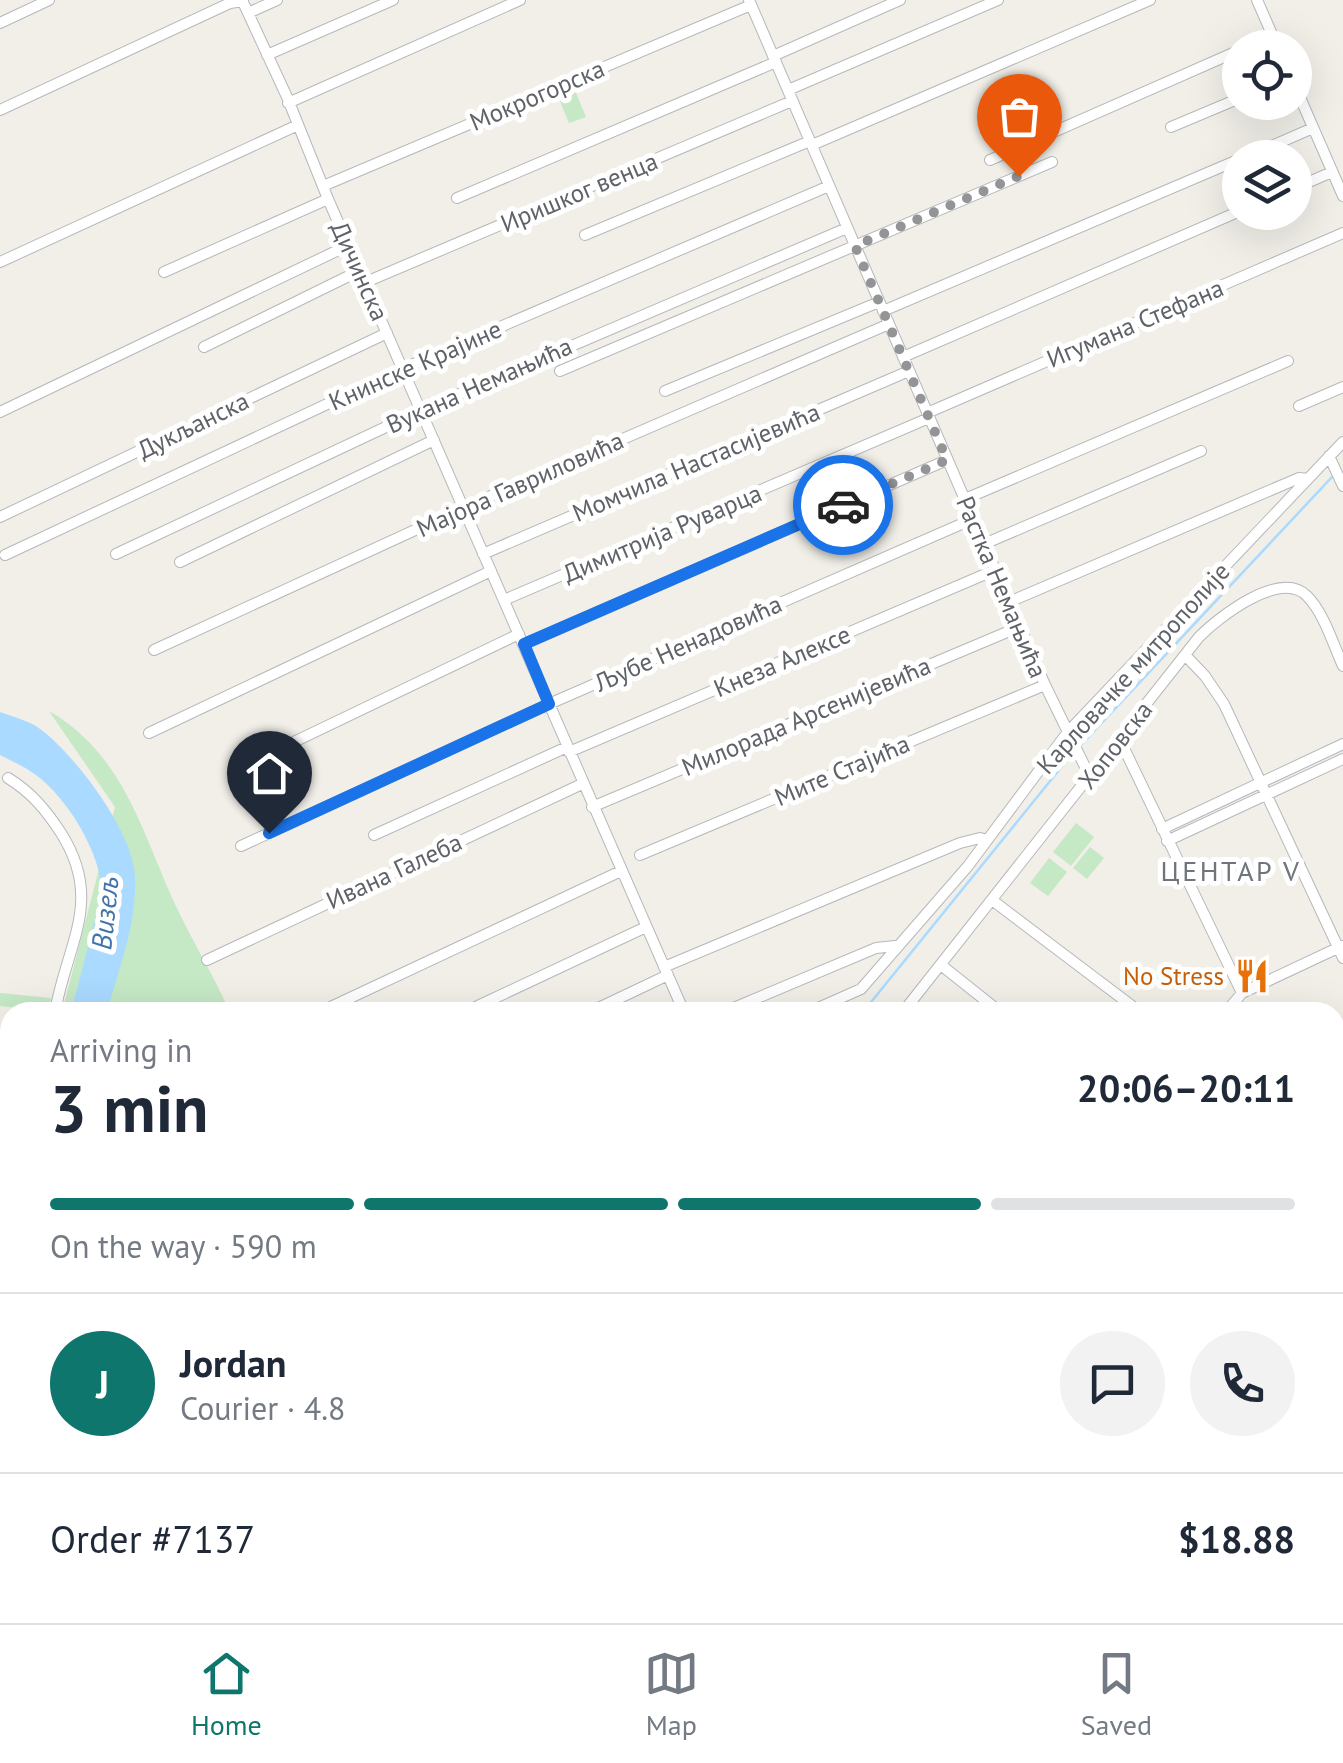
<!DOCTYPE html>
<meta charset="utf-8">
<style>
body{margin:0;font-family:"PT Sans",sans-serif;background:#f2f2f3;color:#1f2937;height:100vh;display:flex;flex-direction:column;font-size:38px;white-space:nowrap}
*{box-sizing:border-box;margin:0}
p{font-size:32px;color:#747a83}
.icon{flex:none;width:55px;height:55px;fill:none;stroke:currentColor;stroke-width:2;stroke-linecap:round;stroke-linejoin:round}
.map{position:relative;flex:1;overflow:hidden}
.details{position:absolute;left:0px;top:1002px;width:1345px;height:622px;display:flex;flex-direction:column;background:#fff;border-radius:30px 30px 0 0;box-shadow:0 10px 40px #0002}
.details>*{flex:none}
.fabs{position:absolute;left:1222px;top:30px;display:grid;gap:20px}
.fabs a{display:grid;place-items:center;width:90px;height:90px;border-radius:50%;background:#fff;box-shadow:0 10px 40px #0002;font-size:50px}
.pin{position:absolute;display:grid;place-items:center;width:85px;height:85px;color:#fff;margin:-102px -42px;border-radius:50% 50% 50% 0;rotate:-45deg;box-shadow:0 0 10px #0007}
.pin .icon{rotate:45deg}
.courier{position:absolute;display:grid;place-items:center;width:100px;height:100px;margin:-50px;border:8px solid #1a73e8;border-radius:50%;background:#fff;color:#222;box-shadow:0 2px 12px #0007}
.head em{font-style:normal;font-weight:600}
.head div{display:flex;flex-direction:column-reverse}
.head{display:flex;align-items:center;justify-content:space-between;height:170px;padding:0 50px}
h1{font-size:65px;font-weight:600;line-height:75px}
.bar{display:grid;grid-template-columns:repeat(4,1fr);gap:15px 10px;align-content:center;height:120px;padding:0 50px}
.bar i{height:12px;border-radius:8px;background:#e0e1e3}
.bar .on{background:#0f766e}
.bar p{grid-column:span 4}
.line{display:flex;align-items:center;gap:25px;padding:0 50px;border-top:2px solid #e0e1e3}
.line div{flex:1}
.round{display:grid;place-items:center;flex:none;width:105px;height:105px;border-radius:52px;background:#f2f2f3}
.tabs{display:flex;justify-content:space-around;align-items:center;height:140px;border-top:2px solid #e0e1e3;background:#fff;font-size:28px;color:#747a83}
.tabs a{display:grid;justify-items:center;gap:5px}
.tabs .on{color:#0f766e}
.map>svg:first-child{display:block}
.green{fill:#c5e8c5}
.water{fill:#aadaff}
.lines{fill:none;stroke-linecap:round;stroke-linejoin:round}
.stream{stroke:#aadaff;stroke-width:2.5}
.street-casing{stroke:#b5b8bc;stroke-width:12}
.secondary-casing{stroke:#b6babf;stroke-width:16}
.street{stroke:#fff;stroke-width:10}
.secondary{stroke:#fff;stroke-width:14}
.done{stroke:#929495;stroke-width:10;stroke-dasharray:0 18}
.route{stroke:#1a73e8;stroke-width:12}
.labels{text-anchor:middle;stroke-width:10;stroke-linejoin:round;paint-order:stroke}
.street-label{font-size:25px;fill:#5f6368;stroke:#fff}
.food-label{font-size:25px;fill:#c56008;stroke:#fff;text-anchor:end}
.neighbourhood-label{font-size:28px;letter-spacing:2.5px;fill:#70757a;stroke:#fff}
.water-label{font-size:28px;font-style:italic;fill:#4174aa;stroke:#fff}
</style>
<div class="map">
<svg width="1343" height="1623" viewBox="0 0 1343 1623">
<rect width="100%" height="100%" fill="#f1efe8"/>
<path class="green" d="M574 88 586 117 569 123 557 94Z
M49 711C123 754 141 829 174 902 191 939 213 974 230 1012H62L115 807Z
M1076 823 1094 837 1071 866 1053 852Z
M1090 847 1104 858 1087 879 1073 868Z
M1049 858 1067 872 1048 896 1030 883Z
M0 993 51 998 49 1011 0 1006Z
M10 1209V1502L0 1530V1247Z"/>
<path class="water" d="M0 712C11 716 25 720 36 726 72 750 134 832 135 877 137 924 119 968 107 1012H71L102 893C101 853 68 799 36 775 25 767 12 761 0 755Z
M10 1257V1411L0 1419V1303Z"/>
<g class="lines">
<path class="stream" d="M1081 745 1332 477
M863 1012 1072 754
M0 1419 10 1423
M835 1615 840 1623"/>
<g class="street-casing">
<path id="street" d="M242 0 287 97 328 199 684 1012
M749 0 1045 685 1090 777
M1257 0 1278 48
M248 13 277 0
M0 23 49 0
M1247 48 1273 36
M267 55 393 0
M773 56 900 0
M1295 86 1343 196
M788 90 998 0
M288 103 520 0
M0 110 230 3 243 1
M1171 127 1240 98
M812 145 1150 0
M1244 158 1313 128
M990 160 1240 50
M323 186 751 5
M1295 188 1332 172
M457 198 776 62
M585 235 810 141
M0 262 298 125
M164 272 328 199
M366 282 792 101
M883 311 1240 159
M204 347 361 270
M903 357 1240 211
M560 371 1052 162
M665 391 879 302
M1299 406 1343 387
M0 412 349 245
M927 413 1343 233
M1329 456 1343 486
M965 499 1288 361
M0 517 387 333
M984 544 1201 451
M116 554 422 410 847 228
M483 554 909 371
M5 555 402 369 829 186
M180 562 434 440
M504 600 929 418
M1009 602 1299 478 1308 479
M524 644 947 460
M154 650 463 508 889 324
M1185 655 1205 676 1224 704 1343 958
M149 733 491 571
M1120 740 1242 993
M569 752 995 570
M252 762 519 634
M8 778C31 792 46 810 61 833 104 901 67 943 55 1012
M592 807 1019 627
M1162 829 1343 744
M374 835 567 747
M1167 841 1343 759
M241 846 549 704 973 519
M640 855 1045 685
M992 900 1140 1012
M207 960 582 784
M941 965 1000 1012
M664 967 960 843 980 838 987 840
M320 1012 621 871
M465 1012 646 927
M590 1012 668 975
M724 1012 876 948 895 946
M809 1012 861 989 968 866 1067 733 1343 442
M903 1012 1199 637C1219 617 1280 569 1307 596 1324 613 1333 644 1343 666
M1226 1012 1242 993 1342 946
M1335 1223 1343 1213
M0 1240 10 1204
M1335 1259 1343 1265
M1335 1582 1343 1573
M1033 1615 1034 1623
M1284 1615 1293 1623
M946 1623 949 1615
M1301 1623 1308 1615"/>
</g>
<g class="secondary-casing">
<path id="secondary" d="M1335 1370 1343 1359
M1137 1623 1143 1615"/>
</g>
<use href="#street" class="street"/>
<use href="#secondary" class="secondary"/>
</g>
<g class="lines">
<path class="done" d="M843 505 947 460 855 246 1019 176"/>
<path class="route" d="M269 833 549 704 524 644 843 505"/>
</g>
<defs>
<g id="restaurant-bare" transform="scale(2.7)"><path d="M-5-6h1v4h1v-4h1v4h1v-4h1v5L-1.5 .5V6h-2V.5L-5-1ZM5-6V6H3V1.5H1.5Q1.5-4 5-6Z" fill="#e8710a" stroke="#fff" stroke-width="2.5" paint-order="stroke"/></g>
</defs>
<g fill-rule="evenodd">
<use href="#restaurant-bare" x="1252" y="976"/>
</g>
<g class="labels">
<g class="street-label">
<text transform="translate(537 95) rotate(-23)" y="9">Мокрогорска</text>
<text transform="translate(579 192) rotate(-23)" y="9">Иришког венца</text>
<text transform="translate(360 271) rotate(66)" y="9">Дичинска</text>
<text transform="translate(1135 323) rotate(-23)" y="9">Игумана Стефана</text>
<text transform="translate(415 365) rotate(-24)" y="9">Книнске Крајине</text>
<text transform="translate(479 385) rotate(-24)" y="9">Вукана Немањића</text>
<text transform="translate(193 425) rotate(-26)" y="9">Дукљанска</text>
<text transform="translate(696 462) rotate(-23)" y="9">Момчила Настасијевића</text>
<text transform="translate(520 484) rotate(-24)" y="9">Мајора Гавриловића</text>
<text transform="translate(662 533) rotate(-23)" y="9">Димитрија Руварца</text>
<text transform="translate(1002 587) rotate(67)" y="9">Растка Немањића</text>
<text transform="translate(688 643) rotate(-24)" y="9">Љубе Ненадовића</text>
<text transform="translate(782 661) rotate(-23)" y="9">Кнеза Алексе</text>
<text transform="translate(1133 668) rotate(-48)" y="9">Карловачке митрополије</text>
<text transform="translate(806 716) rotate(-23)" y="9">Милорада Арсенијевића</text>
<text transform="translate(1115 745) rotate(-52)" y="9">Хоповска</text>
<text transform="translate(842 770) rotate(-23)" y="9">Мите Стајића</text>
<text transform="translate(394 871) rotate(-25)" y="9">Ивана Галеба</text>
</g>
<g class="food-label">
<text x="1224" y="985">No Stress</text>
</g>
<g class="neighbourhood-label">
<text x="1231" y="881">ЦЕНТАР V</text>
</g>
<g class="water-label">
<text transform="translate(105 913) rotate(-84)" y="10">Визељ</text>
</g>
</g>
</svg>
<div class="fabs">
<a><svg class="icon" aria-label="locate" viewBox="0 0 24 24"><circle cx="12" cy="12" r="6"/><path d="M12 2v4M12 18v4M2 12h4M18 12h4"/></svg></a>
<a><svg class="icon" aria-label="layers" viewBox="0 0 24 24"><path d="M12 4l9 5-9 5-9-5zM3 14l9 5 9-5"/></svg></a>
</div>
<div class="pin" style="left:1019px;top:176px;background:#ea580c"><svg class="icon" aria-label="bag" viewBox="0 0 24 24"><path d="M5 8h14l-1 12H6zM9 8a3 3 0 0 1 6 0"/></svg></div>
<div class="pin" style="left:269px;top:833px;background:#1f2937"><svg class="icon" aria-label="home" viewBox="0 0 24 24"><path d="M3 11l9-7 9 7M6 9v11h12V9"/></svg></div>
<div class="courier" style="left:843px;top:505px"><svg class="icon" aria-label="car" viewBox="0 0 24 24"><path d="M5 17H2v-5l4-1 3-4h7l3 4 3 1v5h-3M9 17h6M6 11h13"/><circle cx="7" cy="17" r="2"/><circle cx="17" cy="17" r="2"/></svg></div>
<section class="details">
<div class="head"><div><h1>3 min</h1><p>Arriving in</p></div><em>20:06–20:11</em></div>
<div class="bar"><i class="on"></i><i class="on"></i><i class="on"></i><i></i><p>On the way · 590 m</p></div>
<div class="line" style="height:180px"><b class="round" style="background:#0f766e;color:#fff">J</b><div><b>Jordan</b><p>Courier · 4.8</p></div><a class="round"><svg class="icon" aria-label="chat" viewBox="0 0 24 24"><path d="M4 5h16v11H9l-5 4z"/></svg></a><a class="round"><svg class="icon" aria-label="phone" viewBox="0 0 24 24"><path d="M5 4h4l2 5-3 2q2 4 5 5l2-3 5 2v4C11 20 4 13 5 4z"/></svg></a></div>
<div class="line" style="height:130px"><div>Order #7137</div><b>$18.88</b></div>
</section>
</div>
<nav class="tabs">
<a class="on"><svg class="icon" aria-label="home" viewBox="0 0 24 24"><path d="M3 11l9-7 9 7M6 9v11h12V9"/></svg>Home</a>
<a><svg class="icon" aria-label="map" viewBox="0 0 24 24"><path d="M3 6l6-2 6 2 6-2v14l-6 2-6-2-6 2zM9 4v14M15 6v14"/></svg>Map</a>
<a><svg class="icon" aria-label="saved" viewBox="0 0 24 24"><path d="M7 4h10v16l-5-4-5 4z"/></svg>Saved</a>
</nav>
